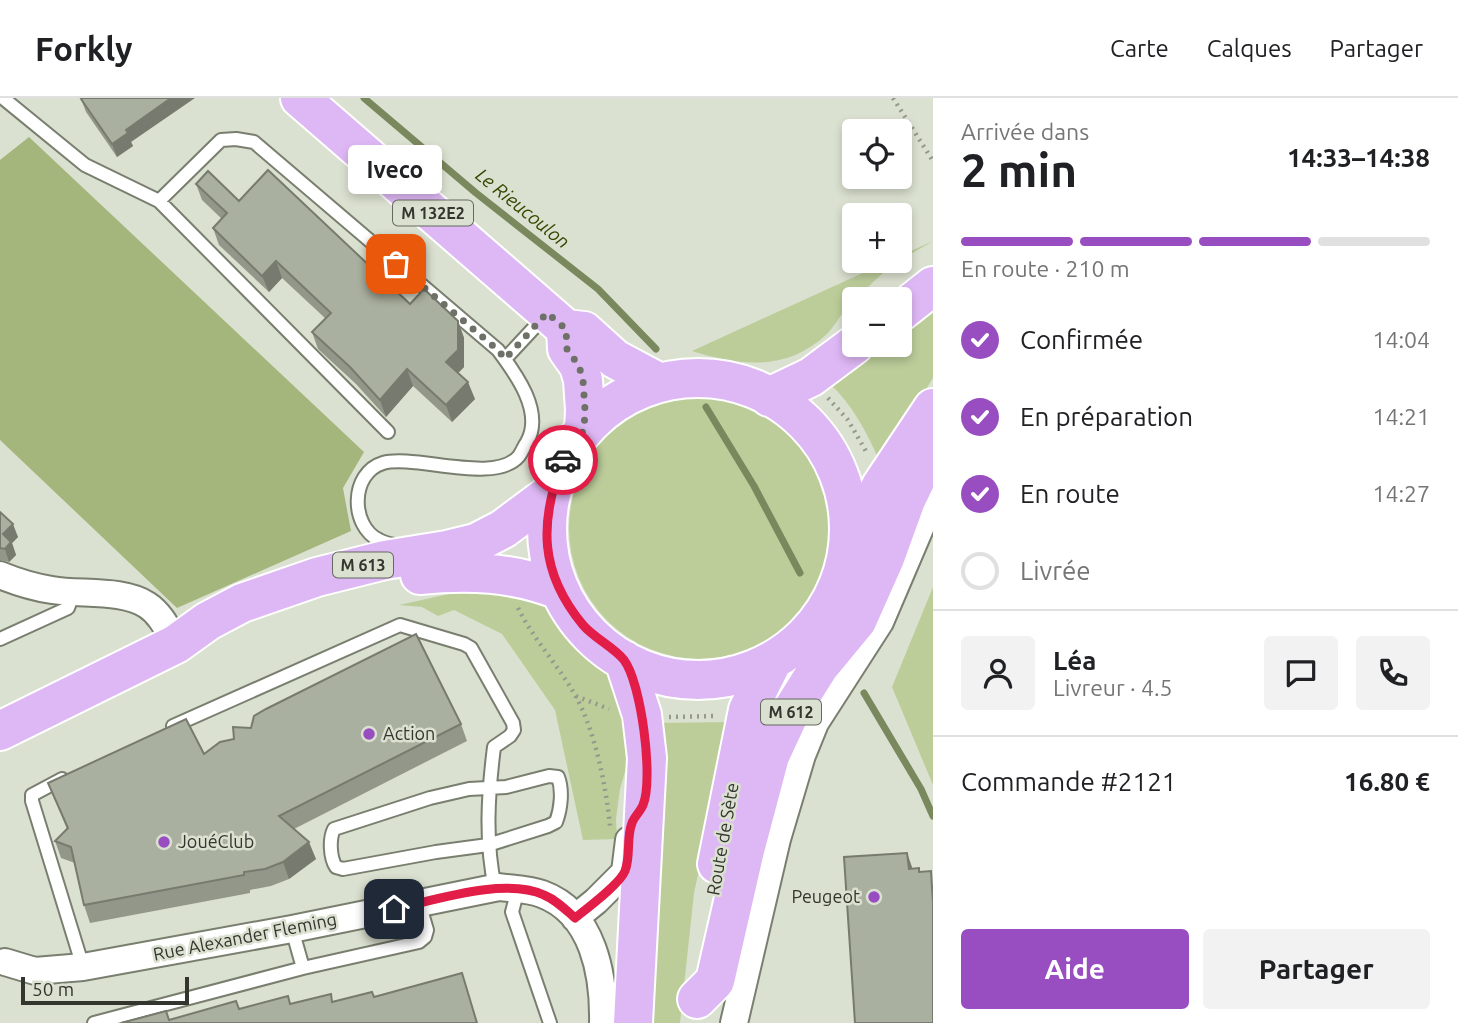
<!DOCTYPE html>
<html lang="fr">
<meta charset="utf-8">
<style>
body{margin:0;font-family:Ubuntu,sans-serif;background:#f2f2f2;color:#202124;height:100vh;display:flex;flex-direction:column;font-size:26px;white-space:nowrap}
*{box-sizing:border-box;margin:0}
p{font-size:23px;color:#757577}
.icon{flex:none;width:38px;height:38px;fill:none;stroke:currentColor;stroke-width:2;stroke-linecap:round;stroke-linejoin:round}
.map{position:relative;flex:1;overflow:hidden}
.sheet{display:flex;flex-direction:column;background:#fff;width:525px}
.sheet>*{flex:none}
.tools{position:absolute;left:842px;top:21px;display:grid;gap:14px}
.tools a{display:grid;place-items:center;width:70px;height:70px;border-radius:7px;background:#fff;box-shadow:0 4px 10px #0003;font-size:35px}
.scale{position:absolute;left:21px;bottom:18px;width:168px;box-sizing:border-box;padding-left:7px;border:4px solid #33352f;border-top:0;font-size:19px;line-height:24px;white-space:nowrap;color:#33352f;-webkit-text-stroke:5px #dbe1d0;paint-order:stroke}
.pin{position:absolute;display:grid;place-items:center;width:60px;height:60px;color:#fff;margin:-30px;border-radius:14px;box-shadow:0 4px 10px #0006}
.courier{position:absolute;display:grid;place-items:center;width:70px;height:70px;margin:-35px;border:5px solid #e11d48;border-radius:50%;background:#fff;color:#222;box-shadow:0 2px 9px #0007}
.bubble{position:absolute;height:49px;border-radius:7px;background:#fff;box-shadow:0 4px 10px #0003;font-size:23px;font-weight:700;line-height:49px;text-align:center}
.overview em{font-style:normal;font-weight:700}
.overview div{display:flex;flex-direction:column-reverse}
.overview{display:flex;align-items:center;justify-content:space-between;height:119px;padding:0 28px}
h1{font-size:46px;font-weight:700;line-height:52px}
.bar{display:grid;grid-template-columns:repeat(4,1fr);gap:10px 7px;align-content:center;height:84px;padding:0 28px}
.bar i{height:9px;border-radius:5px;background:#e0e0e0}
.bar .active{background:#984ec1}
.bar p{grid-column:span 4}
.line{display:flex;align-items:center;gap:18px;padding:0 28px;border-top:2px solid #e0e0e0}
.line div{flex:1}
.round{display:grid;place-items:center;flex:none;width:74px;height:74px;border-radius:7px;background:#f2f2f2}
ol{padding:0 28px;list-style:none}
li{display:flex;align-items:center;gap:21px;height:77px}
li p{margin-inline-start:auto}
li .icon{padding:7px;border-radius:50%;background:#984ec1;color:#fff;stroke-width:4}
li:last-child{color:#757577}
li i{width:38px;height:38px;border:4px solid #e0e0e0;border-radius:50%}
.primary-button{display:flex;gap:14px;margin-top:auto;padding:14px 28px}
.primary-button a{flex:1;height:80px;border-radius:7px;background:#984ec1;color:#fff;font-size:28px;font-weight:700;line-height:80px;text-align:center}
.primary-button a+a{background:#f2f2f2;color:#202124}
header{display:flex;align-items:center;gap:42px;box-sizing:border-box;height:98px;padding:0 35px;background:#fff;border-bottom:2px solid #e0e0e0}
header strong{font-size:33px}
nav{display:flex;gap:38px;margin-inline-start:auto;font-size:24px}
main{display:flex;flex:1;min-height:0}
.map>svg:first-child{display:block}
.green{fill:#bccd9a}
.forest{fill:#a4b67c}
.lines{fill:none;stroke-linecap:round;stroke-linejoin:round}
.stream{stroke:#7a885e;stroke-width:7}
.lane-casing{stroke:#797f6f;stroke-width:16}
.street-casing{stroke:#797f6f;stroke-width:30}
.primary-casing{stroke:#fff;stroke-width:42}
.path{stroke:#94998c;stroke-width:4.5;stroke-dasharray:2 5;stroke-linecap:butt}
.lane{stroke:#fff;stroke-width:12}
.street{stroke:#fff;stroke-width:26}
.primary{stroke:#deb8f5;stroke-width:38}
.wall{fill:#929789}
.shaded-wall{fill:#777b6f}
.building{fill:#aab09f;stroke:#777b6f;stroke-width:2}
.done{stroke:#6e7167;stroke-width:7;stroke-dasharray:0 12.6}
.route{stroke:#e11d48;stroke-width:9}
.poi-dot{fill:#984ec1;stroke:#dbe1d0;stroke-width:2.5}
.labels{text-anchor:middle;stroke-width:5;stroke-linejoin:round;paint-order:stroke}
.shield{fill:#dbe1d0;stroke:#65695f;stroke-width:2}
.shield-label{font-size:16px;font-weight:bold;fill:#33352f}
.poi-label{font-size:18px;fill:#33352f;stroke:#dbe1d0;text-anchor:start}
.street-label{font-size:18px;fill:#33352f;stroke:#dbe1d0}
.water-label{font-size:19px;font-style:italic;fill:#374601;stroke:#dbe1d0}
</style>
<header>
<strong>Forkly</strong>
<nav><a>Carte</a><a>Calques</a><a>Partager</a></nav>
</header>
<main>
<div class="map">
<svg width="933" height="925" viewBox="0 0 933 925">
<rect width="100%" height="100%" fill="#dbe1d0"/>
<path class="green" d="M933 143C917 153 897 162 883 175 870 187 857 199 846 211 839 219 834 229 827 236 786 274 741 268 692 253L889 163H900V158Z
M933 208V280L880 364C867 335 853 307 829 285L882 247H900V234Z
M569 430a131 131 0 1 1 262 0a131 131 0 1 1-262 0Z
M933 489V687L892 589Z
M491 490 546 504 584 554 622 582 629 660 620 691 616 721 617 741 583 742 555 612 502 536 454 512 438 518 422 509 399 507 467 492Z
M731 624 694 795 680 925H648L656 625Z"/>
<path class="forest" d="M29 39 364 354 343 390 351 433 177 510 0 342V62Z"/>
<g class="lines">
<path class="stream" d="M364 0 476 95 598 191 656 251
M706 309 754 388 800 475
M864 595 921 691 933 718"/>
<g class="lane-casing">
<path id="lane" d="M3 0 85 67 159 103 388 334
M159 103 221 42 236 41 254 44 498 252C516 276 544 314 527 344 524 348 522 354 519 358 495 387 415 356 383 365 350 375 350 428 379 442 384 445 390 446 395 447
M505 261 545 218
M0 541 68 510 74 494
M173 628 400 527 464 546 471 550 513 625 514 632 510 638 494 649C488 697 485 743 495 790
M549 678 558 679C563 692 561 711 556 724L548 728 488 747 436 754 343 771 336 769C330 760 329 741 334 731L430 700 469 691 506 689Z
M62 681 32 697V703L83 869
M518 791 512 814 550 925
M292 831 303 870
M94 925 303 870 419 844 425 839 427 832 419 805"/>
</g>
<g class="street-casing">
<path id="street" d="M0 477C17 484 33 489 52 492 80 497 123 491 147 507 161 516 168 532 176 546
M575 820 596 803 625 774 629 742
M5 864 35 873 83 869 292 831 499 789C513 791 529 791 542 796 594 815 604 878 603 925
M734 925 777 741 802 657 815 625 880 524 933 400"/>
</g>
<g class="primary-casing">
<path id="primary" d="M300 0 566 231 584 233 615 261 660 285
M900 214 933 188
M566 231 567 251 579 268 583 282 585 312 584 332
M547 431a151 151 0 1 1 302 0a151 151 0 1 1-302 0Z
M769 299 811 279 854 247
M850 450 881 388 933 310
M420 477C469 472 513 474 559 492
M624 562 642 617 647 660 633 925
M0 633 176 546 208 523 242 505 317 479 385 462 447 452 476 445 503 431 550 396
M717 766 748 612 772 564
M697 901 715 883 745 752 770 658 789 617 819 569 857 523 885 460 906 402 933 346"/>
</g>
<path class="path" d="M893 0 933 63
M828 300 848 322 867 355
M518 510C534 542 558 567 575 597 595 632 606 688 610 728
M576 598 609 611
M669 619 716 618"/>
<use href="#lane" class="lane"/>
<use href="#street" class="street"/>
<use href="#primary" class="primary"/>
</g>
<path class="wall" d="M81 1 131 44 133 48 117 59 86 14Z
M196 86 239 103 410 206 458 223 464 240V269L458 275 475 301 452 324 413 288 386 319 356 286 318 251 312 234 326 221 282 180 269 194 219 147 213 130 222 121 202 102Z
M0 414 18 439 12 445 16 457 9 464 0 462Z
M461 626 467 643 294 731 316 761 289 781 271 788 250 792V795L90 825 84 807 75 765 61 760 55 743 67 731 48 685 204 656 234 641 251 630Z"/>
<path class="shaded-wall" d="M171 0H195L131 44 133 48 117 59 112 46 126 32Z
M276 163 282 180 269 194 262 178Z
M458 223 464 240V269L452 281 446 264Z
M407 271 413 288 386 319 380 302Z
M468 284 475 301 452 324 446 307Z
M13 426 18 439 12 445 16 457 9 464 5 451 3 436Z
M309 744 316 761 289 781 283 764Z
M907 755 912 769 914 784 909 771Z"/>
<path class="building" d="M83 0H171L126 32 128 35 112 46 81 1Z
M268 72 410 206 424 191 458 223V252L446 264 468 284 446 307 407 271 380 302 350 269 312 234 331 215 276 163 262 178 213 130 227 115 196 86 208 73 239 103Z
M0 414 13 426 3 436 11 444 5 451 0 450Z
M416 536 461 626 279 718 309 744 283 764 265 771 244 774V777L84 807 71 749 55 743 68 730 48 685 186 621 204 656 220 644 234 641 233 629 251 630 254 618 266 611Z
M907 755 909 771 919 770V774L931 773 933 805V925H855L844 759Z
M462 875 477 925H121L166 913 169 922 236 903 239 911 288 898 290 906 331 896 332 904 372 894 374 899Z"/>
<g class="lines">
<path class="done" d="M396 166 498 252 505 261 547 215 566 231 567 251 579 268 583 282 585 312 584 332 563 362"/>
<path class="route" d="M394 811C436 802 504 779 544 797 556 802 565 811 575 820 586 811 620 786 625 773 631 758 626 740 632 725 634 719 640 714 643 707 654 681 641 584 624 562 615 550 594 540 583 527 539 474 539 424 563 362"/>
</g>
<g class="poi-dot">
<circle cx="369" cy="636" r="7"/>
<circle cx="164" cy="744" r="7"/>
<circle cx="874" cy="799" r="7"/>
</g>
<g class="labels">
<g class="shield">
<rect x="393" y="102.5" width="80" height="25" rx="5"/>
<rect x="333" y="454.5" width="60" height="25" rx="5"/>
<rect x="761" y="601.5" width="60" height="25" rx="5"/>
</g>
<g class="shield-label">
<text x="433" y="121">M 132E2</text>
<text x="363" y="473">M 613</text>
<text x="791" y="620">M 612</text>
</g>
<g class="poi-label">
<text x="383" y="642">Action</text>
<text x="178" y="750">JouéClub</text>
<text x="860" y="805" text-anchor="end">Peugeot</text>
</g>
<g class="street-label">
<text transform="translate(723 741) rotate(-80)" y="6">Route de Sète</text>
<text transform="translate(245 839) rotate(-11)" y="6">Rue Alexander Fleming</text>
</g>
<g class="water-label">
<text transform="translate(523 110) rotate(39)" y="7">Le Rieucoulon</text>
</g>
</g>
</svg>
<div class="tools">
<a><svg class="icon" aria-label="locate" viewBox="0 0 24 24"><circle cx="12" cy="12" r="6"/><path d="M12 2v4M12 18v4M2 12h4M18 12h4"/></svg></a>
<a>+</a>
<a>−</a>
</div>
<div class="scale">50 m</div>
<div class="pin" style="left:396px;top:166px;background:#ea580c"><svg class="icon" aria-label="bag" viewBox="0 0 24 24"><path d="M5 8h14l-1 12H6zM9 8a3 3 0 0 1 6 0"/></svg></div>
<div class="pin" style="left:394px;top:811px;background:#1f2937"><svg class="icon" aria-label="home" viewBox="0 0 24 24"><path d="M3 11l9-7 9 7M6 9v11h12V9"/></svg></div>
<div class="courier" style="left:563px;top:362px"><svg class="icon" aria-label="car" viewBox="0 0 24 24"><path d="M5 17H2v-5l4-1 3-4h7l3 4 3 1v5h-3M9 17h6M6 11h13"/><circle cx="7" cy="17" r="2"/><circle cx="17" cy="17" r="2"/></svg></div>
<div class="bubble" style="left:348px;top:47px;width:94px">Iveco</div>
</div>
<section class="sheet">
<div class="overview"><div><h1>2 min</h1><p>Arrivée dans</p></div><em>14:33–14:38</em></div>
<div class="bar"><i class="active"></i><i class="active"></i><i class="active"></i><i></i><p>En route · 210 m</p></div>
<ol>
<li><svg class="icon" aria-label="check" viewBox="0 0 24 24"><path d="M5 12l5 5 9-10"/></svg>Confirmée<p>14:04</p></li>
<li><svg class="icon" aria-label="check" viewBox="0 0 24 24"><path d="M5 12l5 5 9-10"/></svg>En préparation<p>14:21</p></li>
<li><svg class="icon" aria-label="check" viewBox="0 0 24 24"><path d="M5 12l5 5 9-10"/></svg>En route<p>14:27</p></li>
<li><i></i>Livrée</li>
</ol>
<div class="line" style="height:126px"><a class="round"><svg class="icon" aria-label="person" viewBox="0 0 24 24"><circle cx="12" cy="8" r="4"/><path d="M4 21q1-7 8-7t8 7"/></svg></a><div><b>Léa</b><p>Livreur · 4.5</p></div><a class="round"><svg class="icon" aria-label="chat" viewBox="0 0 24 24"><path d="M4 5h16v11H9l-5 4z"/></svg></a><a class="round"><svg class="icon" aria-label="phone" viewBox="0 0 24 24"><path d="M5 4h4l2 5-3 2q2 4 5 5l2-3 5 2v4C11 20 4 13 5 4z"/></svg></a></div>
<div class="line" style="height:91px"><div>Commande #2121</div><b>16.80 €</b></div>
<div class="primary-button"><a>Aide</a><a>Partager</a></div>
</section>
</main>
